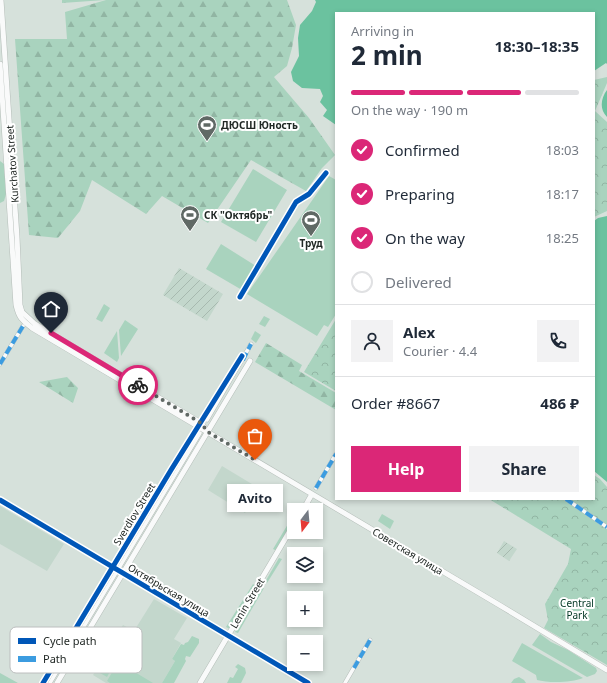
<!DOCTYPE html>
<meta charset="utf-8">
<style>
body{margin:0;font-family:"Noto Sans",sans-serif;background:#f2f2f3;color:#1f2937;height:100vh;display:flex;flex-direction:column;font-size:15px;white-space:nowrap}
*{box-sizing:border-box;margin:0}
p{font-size:13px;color:#747a83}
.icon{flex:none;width:22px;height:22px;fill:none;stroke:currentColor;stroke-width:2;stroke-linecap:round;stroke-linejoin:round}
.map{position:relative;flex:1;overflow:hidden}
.drawer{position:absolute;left:335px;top:12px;width:260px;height:488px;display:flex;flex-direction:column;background:#fff;border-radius:0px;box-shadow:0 2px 6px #0003}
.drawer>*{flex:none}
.needle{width:26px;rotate:196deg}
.fabs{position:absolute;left:287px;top:503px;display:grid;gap:8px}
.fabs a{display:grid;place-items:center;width:36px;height:36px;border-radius:0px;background:#fff;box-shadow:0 2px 6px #0003;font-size:20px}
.pin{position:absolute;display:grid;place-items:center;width:34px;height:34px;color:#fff;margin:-41px -17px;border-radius:50% 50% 50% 0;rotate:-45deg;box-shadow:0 0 4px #0007}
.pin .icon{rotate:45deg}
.courier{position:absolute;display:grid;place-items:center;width:40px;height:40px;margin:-20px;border:3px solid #db2777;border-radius:50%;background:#fff;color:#222;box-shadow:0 1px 5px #0007}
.bubble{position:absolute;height:28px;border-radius:0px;background:#fff;box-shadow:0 2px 6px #0003;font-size:13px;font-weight:700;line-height:28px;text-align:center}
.headline em{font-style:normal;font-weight:700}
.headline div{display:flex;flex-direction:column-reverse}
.headline{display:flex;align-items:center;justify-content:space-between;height:68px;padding:0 16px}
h1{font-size:26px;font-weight:700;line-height:30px}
.bar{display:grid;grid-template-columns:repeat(4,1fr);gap:6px 4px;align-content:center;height:48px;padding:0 16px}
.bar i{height:5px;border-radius:3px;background:#e0e1e3}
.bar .selected{background:#db2777}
.bar p{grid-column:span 4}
.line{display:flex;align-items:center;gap:10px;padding:0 16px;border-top:1px solid #e0e1e3}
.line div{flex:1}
.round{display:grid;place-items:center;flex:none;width:42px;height:42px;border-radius:0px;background:#f2f2f3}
ol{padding:0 16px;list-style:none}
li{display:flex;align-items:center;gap:12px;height:44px}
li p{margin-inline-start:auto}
li .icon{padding:4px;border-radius:50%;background:#db2777;color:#fff;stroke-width:4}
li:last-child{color:#747a83}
li i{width:22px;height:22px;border:2px solid #e0e1e3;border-radius:50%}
.action{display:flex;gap:8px;margin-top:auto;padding:8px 16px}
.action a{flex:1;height:46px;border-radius:0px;background:#db2777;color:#fff;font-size:16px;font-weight:700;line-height:46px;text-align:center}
.action a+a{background:#f2f2f3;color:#1f2937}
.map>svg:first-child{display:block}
.built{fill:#c3d7cc}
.industrial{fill:url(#industrial-furrows)}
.grass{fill:#a9d3be}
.forest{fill:url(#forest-firs)}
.park{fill:url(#park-crowns)}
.water{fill:#6bc29f}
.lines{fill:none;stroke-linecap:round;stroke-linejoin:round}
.street-casing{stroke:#b4bdb8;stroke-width:4.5}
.secondary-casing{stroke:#b4bdb8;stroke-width:6}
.street{stroke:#f9fafa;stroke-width:3.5}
.secondary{stroke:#f9fafa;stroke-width:5}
.quiet{stroke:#3c9ce0;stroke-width:4;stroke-dasharray:8 4;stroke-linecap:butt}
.cycleway-casing{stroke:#fff;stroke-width:8}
.cycleway{stroke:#0057b8;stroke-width:5}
.done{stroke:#606965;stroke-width:4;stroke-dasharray:0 7.2}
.route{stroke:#db2777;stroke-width:5}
.labels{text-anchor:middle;stroke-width:4;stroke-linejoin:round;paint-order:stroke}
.poi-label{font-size:10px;font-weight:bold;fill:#212825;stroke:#fff;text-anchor:start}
.street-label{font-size:10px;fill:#212825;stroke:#fff}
.park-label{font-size:10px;fill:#003623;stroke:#fff}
.key{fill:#fff;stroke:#bcbebe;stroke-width:1}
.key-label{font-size:11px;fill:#212825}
</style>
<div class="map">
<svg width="607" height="683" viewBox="0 0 607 683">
<defs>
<pattern id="industrial-furrows" width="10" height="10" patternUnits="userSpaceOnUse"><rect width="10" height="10" fill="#c3d7cc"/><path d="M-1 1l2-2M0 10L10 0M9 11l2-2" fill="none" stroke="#a7b9af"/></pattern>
<pattern id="forest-firs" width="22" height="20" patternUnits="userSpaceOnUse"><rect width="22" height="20" fill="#a9d3be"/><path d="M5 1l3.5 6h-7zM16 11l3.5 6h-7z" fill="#91b5a3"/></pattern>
<pattern id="park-crowns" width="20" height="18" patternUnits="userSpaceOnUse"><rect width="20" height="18" fill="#a9d3be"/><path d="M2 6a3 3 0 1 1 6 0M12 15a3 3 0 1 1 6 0" fill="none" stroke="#91b5a3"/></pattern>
</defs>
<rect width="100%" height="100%" fill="#d6e1db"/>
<path class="built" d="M222 466 260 489 245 513 208 490Z
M0 506 64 544 47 571 0 544Z
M154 599 187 618 174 639 181 643 172 659 175 661 162 683H106L93 675 123 625 134 631Z"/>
<path class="industrial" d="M179 268 223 294 207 321 163 295Z
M504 541 517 549 509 561 497 553Z"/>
<path class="grass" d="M0 161 4 164 6 194 4 201 0 203Z
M253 169 287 190 256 242 221 222Z
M329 176 336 180V314L328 327 324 325 317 336 247 294Z
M221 244 256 266 242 290 206 269Z
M104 304 110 308 102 322 96 319Z
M264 316 270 319 265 327 259 324Z
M125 320 138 329 121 356 119 330Z
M117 331 119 358 117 362 104 353Z
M255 331 261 335 256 343 251 339Z
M294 514V522L277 551 273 549Z
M382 514 394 521 390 529 378 521Z
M279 558 282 559 267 583 265 582Z
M253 584 256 586 230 629 226 627Z
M263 588H264L238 633 235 632 260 589Z
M540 634 551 642 568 650 596 668 597 671 595 674 587 677 532 645Z
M192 636 199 639V643L190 657 186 656 185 659 186 661 174 683H162L175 661 172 659 181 644 184 645 185 643 188 642Z
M522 643 583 678C571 683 548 683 537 680L536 675 512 661Z
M107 660 114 664 107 677 100 673Z
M118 662 153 683H110L107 681Z
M238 664 245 668 246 673 241 683H227L230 677 233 678 238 669 235 667Z
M0 673 18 683H0Z
M519 677 524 680 526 683H511L514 679Z"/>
<path class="forest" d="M106 0H287L296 25 292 48 287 66 274 77 309 118 335 155 322 168 306 191 251 160 208 223 162 196 146 214 92 180 80 211 58 238 29 235 15 39H67L65 12Z
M266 343 302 365 299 371 336 393V410L255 362Z
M67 377 78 388 73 403 39 382Z"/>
<path class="park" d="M62 0H105L62 3Z
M607 77V83L595 111 607 122V211L594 217V80Z
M336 319V391L304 372Z
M594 475 600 479 607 487V665L544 628 548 620 545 604 568 564 571 549 489 499H594Z"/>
<path class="water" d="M315 0H607V64L606 63 594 71V13H336V125L323 116 327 110 320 102 323 96 320 89 302 88 293 81 291 72 299 56 298 38 300 25 312 11 316 2Z
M607 90V117C599 109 601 98 607 90Z
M607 216V482L594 471V221L598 218Z"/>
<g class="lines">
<g class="street-casing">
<path id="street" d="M240 297 296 202 309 194 326 173
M0 364 23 326
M207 420 251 344
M316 488 336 454
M566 499 607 527
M0 500 308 683
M50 683 200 433
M345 683 370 640"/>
</g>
<g class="secondary-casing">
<path id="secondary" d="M1 0 17 237 20 305 22 312 35 324 196 420 201 423 206 430
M0 64 16 305C19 318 22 320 32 328L501 606 607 670
M303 510 312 494
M43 683 171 470 242 356
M57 683 250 361
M200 683 294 524"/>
</g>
<use href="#street" class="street"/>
<use href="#secondary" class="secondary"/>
<path class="quiet" d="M243 360 251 344
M0 364 23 326
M316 488 336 454
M566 499 607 527
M354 668 370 640"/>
<g class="cycleway-casing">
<path id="cycleway" d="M240 297 296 202 309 194 326 173
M0 500 308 683
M43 683 171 470 242 356"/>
</g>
<use href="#cycleway" class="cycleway"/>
</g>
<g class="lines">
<path class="done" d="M138 385 201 423 208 432 255 460"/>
<path class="route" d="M51 333 138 385"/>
</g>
<defs>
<g id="stadium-pin" transform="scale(1)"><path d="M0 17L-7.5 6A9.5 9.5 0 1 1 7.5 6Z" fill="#606965" stroke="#fff"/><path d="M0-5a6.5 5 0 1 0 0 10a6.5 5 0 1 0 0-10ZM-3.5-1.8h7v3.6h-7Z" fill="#fff"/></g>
</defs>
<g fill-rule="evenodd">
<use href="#stadium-pin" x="207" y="125"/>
<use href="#stadium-pin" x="190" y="215"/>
<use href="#stadium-pin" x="311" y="220"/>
</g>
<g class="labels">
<g class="poi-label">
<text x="221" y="129">ДЮСШ Юность</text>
<text x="204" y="219">СК "Октябрь"</text>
<text x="311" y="247" text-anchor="middle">Труд</text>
</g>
<g class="street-label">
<text transform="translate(12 164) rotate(-94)" y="4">Kurchatov Street</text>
<text transform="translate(134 514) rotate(-59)" y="4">Sverdlov Street</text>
<text transform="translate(408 551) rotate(31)" y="4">Советская улица</text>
<text transform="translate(169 590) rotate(31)" y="4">Октябрьская улица</text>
<text transform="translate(247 603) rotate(-59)" y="4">Lenin Street</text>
</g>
<g class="park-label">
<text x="577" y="607">Central<tspan x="577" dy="12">Park</tspan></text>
</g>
</g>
<rect x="10" y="627" width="132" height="46" rx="6" class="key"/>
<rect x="18" y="638" width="18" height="6" fill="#0057b8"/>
<rect x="18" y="656" width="18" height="6" fill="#3c9ce0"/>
<g class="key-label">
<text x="43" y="645">Cycle path</text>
<text x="43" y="663">Path</text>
</g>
</svg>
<div class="fabs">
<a><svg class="needle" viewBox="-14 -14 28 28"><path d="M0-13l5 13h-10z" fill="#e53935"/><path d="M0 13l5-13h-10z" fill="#747a83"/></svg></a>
<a><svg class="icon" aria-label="layers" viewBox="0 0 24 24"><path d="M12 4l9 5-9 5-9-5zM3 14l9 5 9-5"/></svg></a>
<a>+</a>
<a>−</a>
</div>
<div class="pin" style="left:255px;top:460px;background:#ea580c"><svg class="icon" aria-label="bag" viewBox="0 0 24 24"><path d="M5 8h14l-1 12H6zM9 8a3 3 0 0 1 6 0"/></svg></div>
<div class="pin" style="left:51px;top:333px;background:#1f2937"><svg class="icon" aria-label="home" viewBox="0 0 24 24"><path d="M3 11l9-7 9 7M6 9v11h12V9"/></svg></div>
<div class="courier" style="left:138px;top:385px"><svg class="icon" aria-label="bike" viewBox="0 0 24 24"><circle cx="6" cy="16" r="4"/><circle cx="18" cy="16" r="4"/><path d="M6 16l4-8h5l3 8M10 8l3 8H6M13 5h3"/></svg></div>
<div class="bubble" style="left:227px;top:484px;width:56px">Avito</div>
<section class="drawer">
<div class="headline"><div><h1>2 min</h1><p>Arriving in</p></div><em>18:30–18:35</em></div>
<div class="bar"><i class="selected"></i><i class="selected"></i><i class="selected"></i><i></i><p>On the way · 190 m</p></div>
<ol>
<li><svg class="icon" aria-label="check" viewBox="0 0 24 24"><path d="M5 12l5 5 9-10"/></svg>Confirmed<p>18:03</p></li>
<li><svg class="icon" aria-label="check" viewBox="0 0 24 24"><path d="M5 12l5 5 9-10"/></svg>Preparing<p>18:17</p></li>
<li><svg class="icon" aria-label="check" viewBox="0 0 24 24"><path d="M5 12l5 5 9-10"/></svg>On the way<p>18:25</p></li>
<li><i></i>Delivered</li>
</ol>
<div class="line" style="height:72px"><a class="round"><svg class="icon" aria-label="person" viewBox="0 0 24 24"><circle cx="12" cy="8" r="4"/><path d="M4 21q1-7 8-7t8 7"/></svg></a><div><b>Alex</b><p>Courier · 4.4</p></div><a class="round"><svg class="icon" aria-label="phone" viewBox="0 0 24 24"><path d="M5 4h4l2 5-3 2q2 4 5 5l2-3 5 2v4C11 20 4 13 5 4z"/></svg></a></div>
<div class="line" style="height:52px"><div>Order #8667</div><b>486 ₽</b></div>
<div class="action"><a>Help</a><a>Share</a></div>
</section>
</div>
